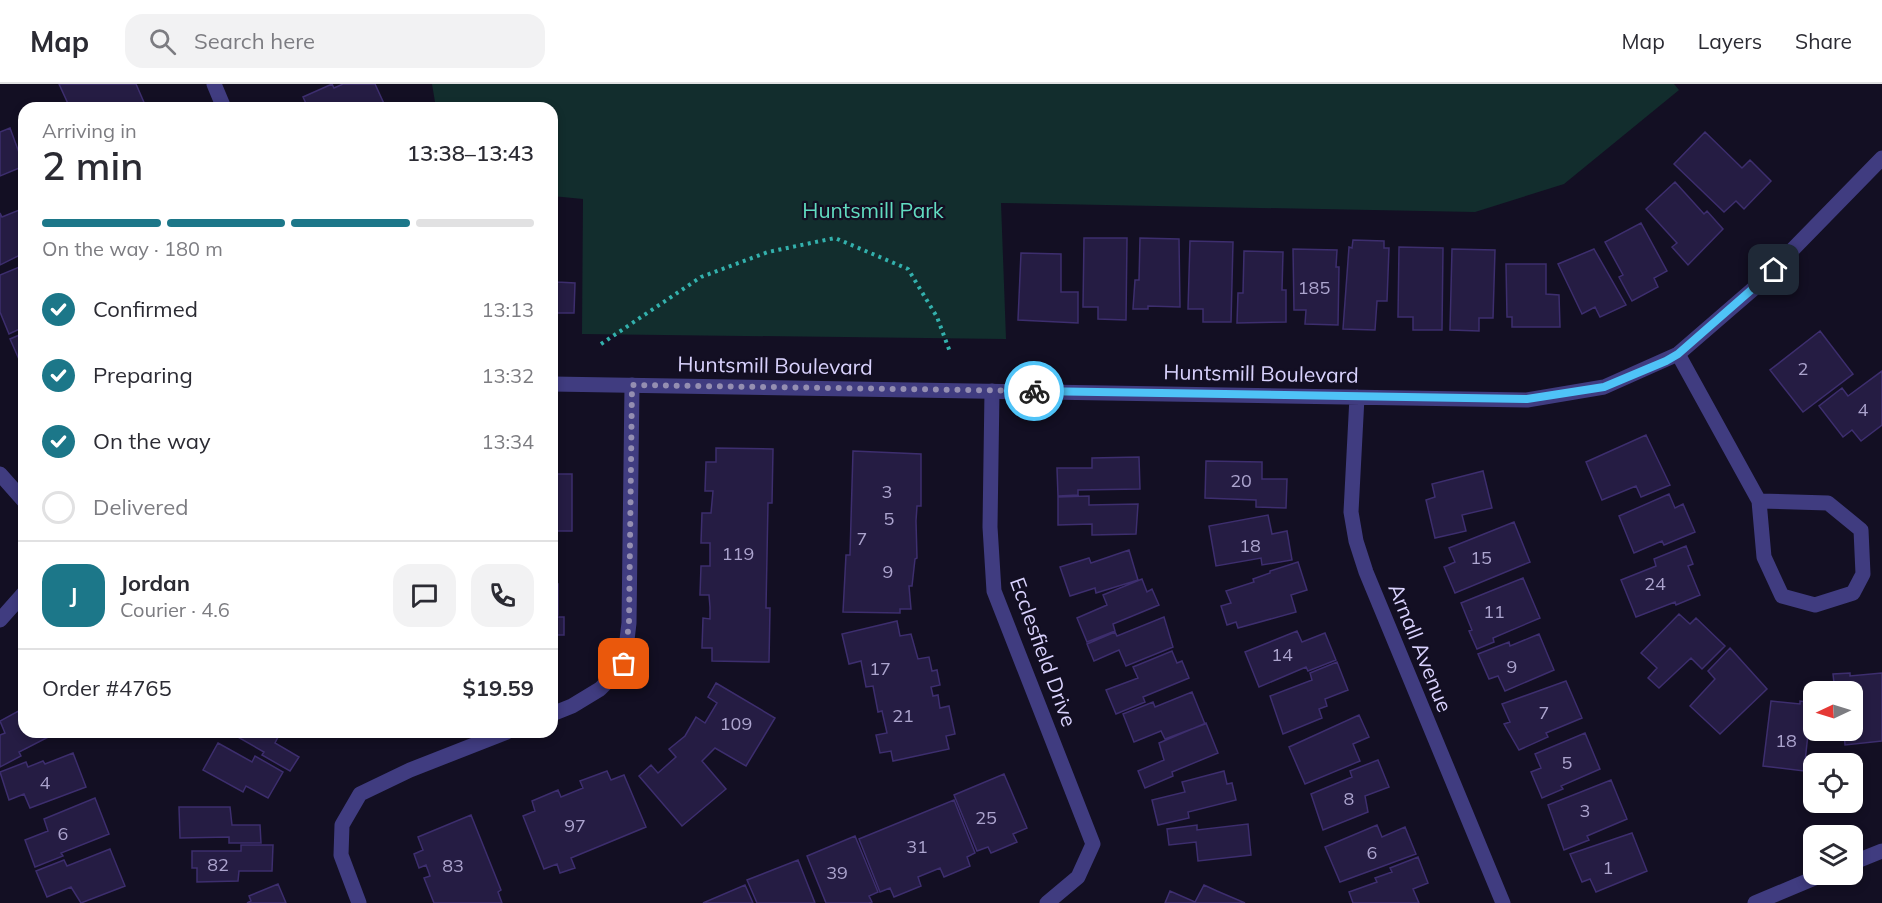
<!DOCTYPE html>
<meta charset="utf-8">
<style>
body{margin:0;font-family:Mulish,sans-serif;background:#f2f2f3;color:#2b2b33;height:100vh;display:flex;flex-direction:column;font-size:22px;white-space:nowrap}
*{box-sizing:border-box;margin:0}
p{font-size:20px;color:#7c7c81}
.icon{flex:none;width:33px;height:33px;fill:none;stroke:currentColor;stroke-width:2;stroke-linecap:round;stroke-linejoin:round}
.map{position:relative;flex:1;overflow:hidden}
.sheet{position:absolute;left:18px;top:18px;width:540px;height:636px;display:flex;flex-direction:column;background:#fff;border-radius:18px;box-shadow:0 3px 9px #0003}
.sheet>*{flex:none}
.needle{width:39px;rotate:266deg}
.fabs{position:absolute;left:1803px;top:597px;display:grid;gap:12px}
.fabs a{display:grid;place-items:center;width:60px;height:60px;border-radius:12px;background:#fff;box-shadow:0 3px 9px #0003;font-size:30px}
.pin{position:absolute;display:grid;place-items:center;width:51px;height:51px;color:#fff;margin:-26px;border-radius:12px;box-shadow:0 3px 9px #0006}
.courier{position:absolute;display:grid;place-items:center;width:60px;height:60px;margin:-30px;border:4px solid #4fc3f7;border-radius:50%;background:#fff;color:#222;box-shadow:0 2px 8px #0007}
.overview em{font-style:normal;font-weight:600}
.overview div{display:flex;flex-direction:column-reverse}
.overview{display:flex;align-items:center;justify-content:space-between;height:102px;padding:0 24px}
h1{font-size:39px;font-weight:600;line-height:45px}
.bar{display:grid;grid-template-columns:repeat(4,1fr);gap:9px 6px;align-content:center;height:72px;padding:0 24px}
.bar i{height:8px;border-radius:4px;background:#e1e1e2}
.bar .selected{background:#1c7789}
.bar p{grid-column:span 4}
.line{display:flex;align-items:center;gap:15px;padding:0 24px;border-top:2px solid #e1e1e2}
.line div{flex:1}
.round{display:grid;place-items:center;flex:none;width:63px;height:63px;border-radius:18px;background:#f2f2f3}
ol{padding:0 24px;list-style:none}
li{display:flex;align-items:center;gap:18px;height:66px}
li p{margin-inline-start:auto}
li .icon{padding:6px;border-radius:50%;background:#1c7789;color:#fff;stroke-width:4}
li:last-child{color:#7c7c81}
li i{width:33px;height:33px;border:3px solid #e1e1e2;border-radius:50%}
header{display:flex;align-items:center;gap:36px;box-sizing:border-box;height:84px;padding:0 30px;background:#fff;border-bottom:2px solid #e1e1e2}
header strong{font-size:28px}
nav{display:flex;gap:33px;margin-inline-start:auto;font-size:21px}
.search{width:420px;height:54px;background:#f2f2f3;display:flex;align-items:center;gap:15px;box-sizing:border-box;padding:0 21px;border-radius:18px;color:#7c7c81;font-size:22px}
.map>svg:first-child{display:block}
.green{fill:#122d2d}
.building{fill:#251c43;stroke:#3d2e6e;stroke-width:1.5}
.lines{fill:none;stroke-linecap:round;stroke-linejoin:round}
.path{stroke:#33b1ad;stroke-width:4;stroke-dasharray:3 4.5;stroke-linecap:butt}
.minor{stroke:#403c80;stroke-width:15}
.tertiary{stroke:#403c80;stroke-width:15}
.done{stroke:#948eb1;stroke-width:6;stroke-dasharray:0 10.8}
.route{stroke:#4fc3f7;stroke-width:8}
.labels{text-anchor:middle;stroke-width:4.5;stroke-linejoin:round;paint-order:stroke}
.number-label{font-size:18px;fill:#aca4ce}
.park-label{font-size:21px;fill:#61dbc0;stroke:#130f23}
.street-label{font-size:21px;fill:#d9d2fd;stroke:#130f23}
</style>
<header>
<strong>Map</strong>
<div class="search"><svg class="icon" aria-label="search" viewBox="0 0 24 24"><circle cx="10" cy="10" r="6"/><path d="M15 15l6 6"/></svg>Search here</div>
<nav><a>Map</a><a>Layers</a><a>Share</a></nav>
</header>
<div class="map">
<svg width="1882" height="819" viewBox="0 0 1882 819">
<rect width="100%" height="100%" fill="#130f23"/>
<path class="green" d="M432 0H1674L1679 6 1564 100 1475 128 1001 119 1006 255 582 250 583 115 552 112V24H436Z"/>
<path class="building" d="M59 0H136L146 23 112 24 110 21 103 24H70Z
M332 0 334 4 343 0H375L386 24H308L303 13Z
M10 44 24 82 0 92V48Z
M1705 48 1742 84 1750 76 1771 97 1744 125 1736 117 1724 128 1674 80Z
M1675 98 1704 130 1707 127 1723 145 1688 181 1672 163 1677 159 1646 125Z
M24 124V169L0 181V129L2 133Z
M1641 139 1667 187 1654 194 1658 203 1632 217 1619 193 1623 191 1605 158Z
M1084 154H1127L1126 236 1098 235V223H1083Z
M1140 154 1179 155 1180 223 1148 222V225H1133L1135 196H1139Z
M1353 156 1384 157V164H1389L1387 217H1377L1375 246 1343 245 1349 163 1352 164Z
M1190 157 1233 158 1231 238H1203V225H1188Z
M552 158H557V198L575 199 574 229H552Z
M1399 163 1443 164 1442 246H1413V233H1398Z
M1293 165 1337 166 1336 183H1339L1338 241 1305 240 1306 226H1294Z
M1452 165 1495 166 1493 234H1479V247L1450 246Z
M1594 165 1626 221 1600 233 1595 223 1582 230 1558 180Z
M1244 167 1283 168 1282 206H1286V238L1237 239 1238 209H1243Z
M1021 169 1061 170V208H1078V239L1018 236Z
M1506 180H1546V210L1559 211 1560 243H1512V233H1507Z
M24 181V243L9 250 0 228V191Z
M1820 247 1853 290 1803 328 1770 286Z
M24 249V281L22 282 10 255Z
M1882 287V341L1861 357 1852 346 1843 353 1819 322 1842 304 1848 312Z
M1646 351 1670 401 1641 413 1636 402 1602 416 1586 378Z
M716 364 773 365 772 419H768L766 524H770L769 578 712 577V564H702L703 534 710 535V523L709 511H700L701 482H710V459H701L702 429H711L713 407H705L706 378H716Z
M552 365H555V390H572V447H552Z
M853 367 921 370V422H917L916 437 917 474 915 475 912 502H909L911 525H900V529L843 528 846 471H850Z
M1139 373 1140 405 1078 406V411L1058 412 1057 384H1092V374Z
M1206 377 1262 378V395H1287L1286 424 1256 423V416L1205 414Z
M1483 387 1492 424 1462 431 1466 447 1435 454 1426 416 1435 413 1432 400Z
M1669 410 1675 424 1683 420 1695 448 1664 461 1662 457 1634 469 1619 432Z
M1089 412V421L1138 420 1136 450 1092 451V440L1058 441V413Z
M1268 431 1272 450 1287 447 1292 476 1262 481 1261 474 1216 482 1209 442Z
M1514 438 1530 478 1455 509 1444 483 1455 478 1449 464Z
M1686 462 1693 480 1688 482 1700 511 1676 521 1675 518 1636 533 1621 496 1656 482 1654 475Z
M1129 466 1138 496 1096 509 1095 504 1070 512 1060 483 1089 474 1091 479Z
M1298 478 1307 506 1291 511 1296 528 1238 544 1236 538 1227 541 1221 522 1231 519 1226 507 1254 498 1253 495 1270 489V487Z
M1523 494 1540 534 1493 554 1494 558 1477 565 1469 547 1472 546 1461 519Z
M1142 495 1147 508 1152 505 1159 521 1113 540 1115 547 1087 558 1077 534 1107 521 1103 511Z
M552 500H558V531H552Z
M1679 530 1690 540 1696 534 1725 562 1702 585 1691 574 1659 604 1648 594 1657 584 1641 569Z
M552 533H564V551H552Z
M1164 533 1173 563 1126 582 1119 566 1094 577 1087 560 1115 548 1117 552Z
M897 537 900 552 911 550 918 575 929 573 932 587 937 586 940 601 931 603 933 612 938 611 940 624 949 622 955 650 946 652 949 665 893 677 891 667 880 669 876 651 887 649 882 627 878 628 873 602 866 603 861 577 849 580 842 550Z
M1297 547 1302 558 1325 549 1336 576 1308 587 1306 583 1259 603 1245 568Z
M1539 550 1554 586 1505 607 1498 592 1489 595 1478 570 1509 558 1510 562Z
M1730 564 1767 605 1720 650 1690 622 1715 595 1708 587Z
M1172 567 1177 579 1182 577 1189 594 1143 613 1145 618 1116 630 1106 606 1138 594 1133 583Z
M1337 578 1348 606 1325 615 1327 622 1319 625 1322 634 1283 650 1270 612 1312 596 1310 589Z
M1850 589V592L1882 589V657L1845 661 1844 646H1852V608H1835L1833 590Z
M1566 597 1582 634 1546 649 1548 653 1519 666 1504 640 1510 638 1502 620Z
M716 599 775 634 746 682 715 664 702 677 726 705 682 742 639 692 651 681 658 689 676 673 669 665 685 652 696 633 705 639 717 619 708 613Z
M1192 608 1205 640 1165 655 1161 647 1134 658 1123 630 1153 618 1155 623Z
M1771 617 1800 620V617L1814 619V646H1826L1825 652 1808 650 1804 687 1763 682Z
M24 624V648H58L19 668 21 672 0 683V651L5 649 0 637Z
M1359 631 1369 653 1353 660 1360 677 1305 700 1289 663Z
M1206 639 1218 669 1172 688 1173 692 1145 704 1138 687 1164 676 1159 659Z
M229 648H277L279 651 275 659 299 673 290 687 262 671 264 668Z
M1585 649 1600 685 1561 702 1563 705 1542 714 1531 688 1541 684 1535 670Z
M218 659 252 678 255 672 283 688 268 714 246 702 243 708 203 686Z
M73 669 86 703 30 724 24 710 9 716 0 688 26 678 28 683 43 677 45 680Z
M1378 676 1389 703 1365 712 1368 728 1323 746 1311 710 1352 693 1350 687Z
M607 687 611 696 624 691 646 743 571 774 575 784 560 789 557 780 544 785 523 732 535 727 532 717 558 706 561 713 583 704 580 697Z
M1224 687 1227 700 1232 699 1236 716 1188 728 1189 734 1158 741 1152 716 1185 708 1182 698Z
M1004 690 1027 744 1013 750 1017 758 991 769 988 763 977 767 954 711Z
M1611 696 1627 735 1587 752 1589 756 1564 766 1548 721Z
M95 714 109 750 61 769 63 772 35 783 25 756 48 747 44 735Z
M954 716 975 769 967 773 970 782 944 793 940 784 918 793 921 802 894 813 890 804 880 808 859 755Z
M179 723H230L232 741H260L261 759H229V753L180 754Z
M471 731 501 806 498 808 502 819H434L424 794 430 792 426 781 419 784 414 770 423 766 418 753Z
M1248 740 1251 771 1198 777 1196 758 1169 761 1167 745 1197 741V746Z
M1377 741 1382 753 1405 743 1416 770 1340 798 1325 763Z
M1632 749 1647 787 1596 808 1590 795 1582 798 1570 770Z
M855 752 878 808 869 812 872 818 869 819H826L807 772Z
M241 761H273L272 787H239L238 797 197 798V784H192V767H241Z
M110 765 125 802 81 819 71 803 47 813 36 787 64 776 67 782Z
M1418 773 1428 799 1413 805 1419 819H1353L1349 808 1377 798 1375 794 1392 788 1390 784Z
M798 776 815 819H757L747 796Z
M278 800 286 819H247L251 817 249 812Z
M745 801 753 819H703Z
M1204 801 1217 807 1245 819H1165L1170 807 1195 818Z"/>
<g class="lines">
<path class="path" d="M601 260 701 193 768 168 835 154 908 185 937 233 950 268"/>
<path class="minor" d="M214 0 224 24
M1678 270 1759 417 1764 473 1782 512 1815 521 1853 509 1863 490 1861 446 1828 419 1759 417
M992 307 990 443 994 507 1093 760 1078 793 1047 819
M0 390 24 417
M552 630 572 622 600 605 624 581 629 539 632 301
M359 819 341 771 342 741 360 710 410 686 507 648"/>
<path class="tertiary" d="M552 300 1527 316 1604 303 1678 270 1759 200 1882 74
M1357 313 1351 428 1356 457 1366 488 1503 819
M0 536 24 509
M1852 779 1882 767
M1755 819 1824 790"/>
</g>
<g class="lines">
<path class="done" d="M624 580 629 539 632 301 1034 307"/>
<path class="route" d="M1034 307 1527 315 1604 303 1666 277 1678 270 1774 186"/>
</g>
<g class="labels">
<g class="number-label">
<text x="1314" y="210">185</text>
<text x="1803" y="291">2</text>
<text x="1863" y="332">4</text>
<text x="1241" y="403">20</text>
<text x="887" y="414">3</text>
<text x="889" y="441">5</text>
<text x="862" y="461">7</text>
<text x="1250" y="468">18</text>
<text x="738" y="476">119</text>
<text x="1481" y="480">15</text>
<text x="888" y="494">9</text>
<text x="1655" y="506">24</text>
<text x="1494" y="534">11</text>
<text x="1282" y="577">14</text>
<text x="1512" y="589">9</text>
<text x="880" y="591">17</text>
<text x="1544" y="635">7</text>
<text x="903" y="638">21</text>
<text x="736" y="646">109</text>
<text x="1786" y="663">18</text>
<text x="1567" y="685">5</text>
<text x="45" y="705">4</text>
<text x="1349" y="721">8</text>
<text x="1585" y="733">3</text>
<text x="986" y="740">25</text>
<text x="575" y="748">97</text>
<text x="63" y="756">6</text>
<text x="917" y="769">31</text>
<text x="1372" y="775">6</text>
<text x="218" y="787">82</text>
<text x="453" y="788">83</text>
<text x="1608" y="790">1</text>
<text x="837" y="795">39</text>
</g>
<g class="park-label">
<text x="873" y="134">Huntsmill Park</text>
</g>
<g class="street-label">
<text transform="translate(775 282) rotate(1)" y="7">Huntsmill Boulevard</text>
<text transform="translate(1261 290) rotate(1)" y="7">Huntsmill Boulevard</text>
<text transform="translate(1420 564) rotate(68)" y="7">Arnall Avenue</text>
<text transform="translate(1043 568) rotate(70)" y="7">Ecclesfield Drive</text>
</g>
</g>
</svg>
<div class="fabs">
<a><svg class="needle" viewBox="-14 -14 28 28"><path d="M0-13l5 13h-10z" fill="#e53935"/><path d="M0 13l5-13h-10z" fill="#7c7c81"/></svg></a>
<a><svg class="icon" aria-label="locate" viewBox="0 0 24 24"><circle cx="12" cy="12" r="6"/><path d="M12 2v4M12 18v4M2 12h4M18 12h4"/></svg></a>
<a><svg class="icon" aria-label="layers" viewBox="0 0 24 24"><path d="M12 4l9 5-9 5-9-5zM3 14l9 5 9-5"/></svg></a>
</div>
<div class="pin" style="left:624px;top:580px;background:#ea580c"><svg class="icon" aria-label="bag" viewBox="0 0 24 24"><path d="M5 8h14l-1 12H6zM9 8a3 3 0 0 1 6 0"/></svg></div>
<div class="pin" style="left:1774px;top:186px;background:#1f2937"><svg class="icon" aria-label="home" viewBox="0 0 24 24"><path d="M3 11l9-7 9 7M6 9v11h12V9"/></svg></div>
<div class="courier" style="left:1034px;top:307px"><svg class="icon" aria-label="bike" viewBox="0 0 24 24"><circle cx="6" cy="16" r="4"/><circle cx="18" cy="16" r="4"/><path d="M6 16l4-8h5l3 8M10 8l3 8H6M13 5h3"/></svg></div>
<section class="sheet">
<div class="overview"><div><h1>2 min</h1><p>Arriving in</p></div><em>13:38–13:43</em></div>
<div class="bar"><i class="selected"></i><i class="selected"></i><i class="selected"></i><i></i><p>On the way · 180 m</p></div>
<ol>
<li><svg class="icon" aria-label="check" viewBox="0 0 24 24"><path d="M5 12l5 5 9-10"/></svg>Confirmed<p>13:13</p></li>
<li><svg class="icon" aria-label="check" viewBox="0 0 24 24"><path d="M5 12l5 5 9-10"/></svg>Preparing<p>13:32</p></li>
<li><svg class="icon" aria-label="check" viewBox="0 0 24 24"><path d="M5 12l5 5 9-10"/></svg>On the way<p>13:34</p></li>
<li><i></i>Delivered</li>
</ol>
<div class="line" style="height:108px"><b class="round" style="background:#1c7789;color:#fff">J</b><div><b>Jordan</b><p>Courier · 4.6</p></div><a class="round"><svg class="icon" aria-label="chat" viewBox="0 0 24 24"><path d="M4 5h16v11H9l-5 4z"/></svg></a><a class="round"><svg class="icon" aria-label="phone" viewBox="0 0 24 24"><path d="M5 4h4l2 5-3 2q2 4 5 5l2-3 5 2v4C11 20 4 13 5 4z"/></svg></a></div>
<div class="line" style="height:78px"><div>Order #4765</div><b>$19.59</b></div>
</section>
</div>
